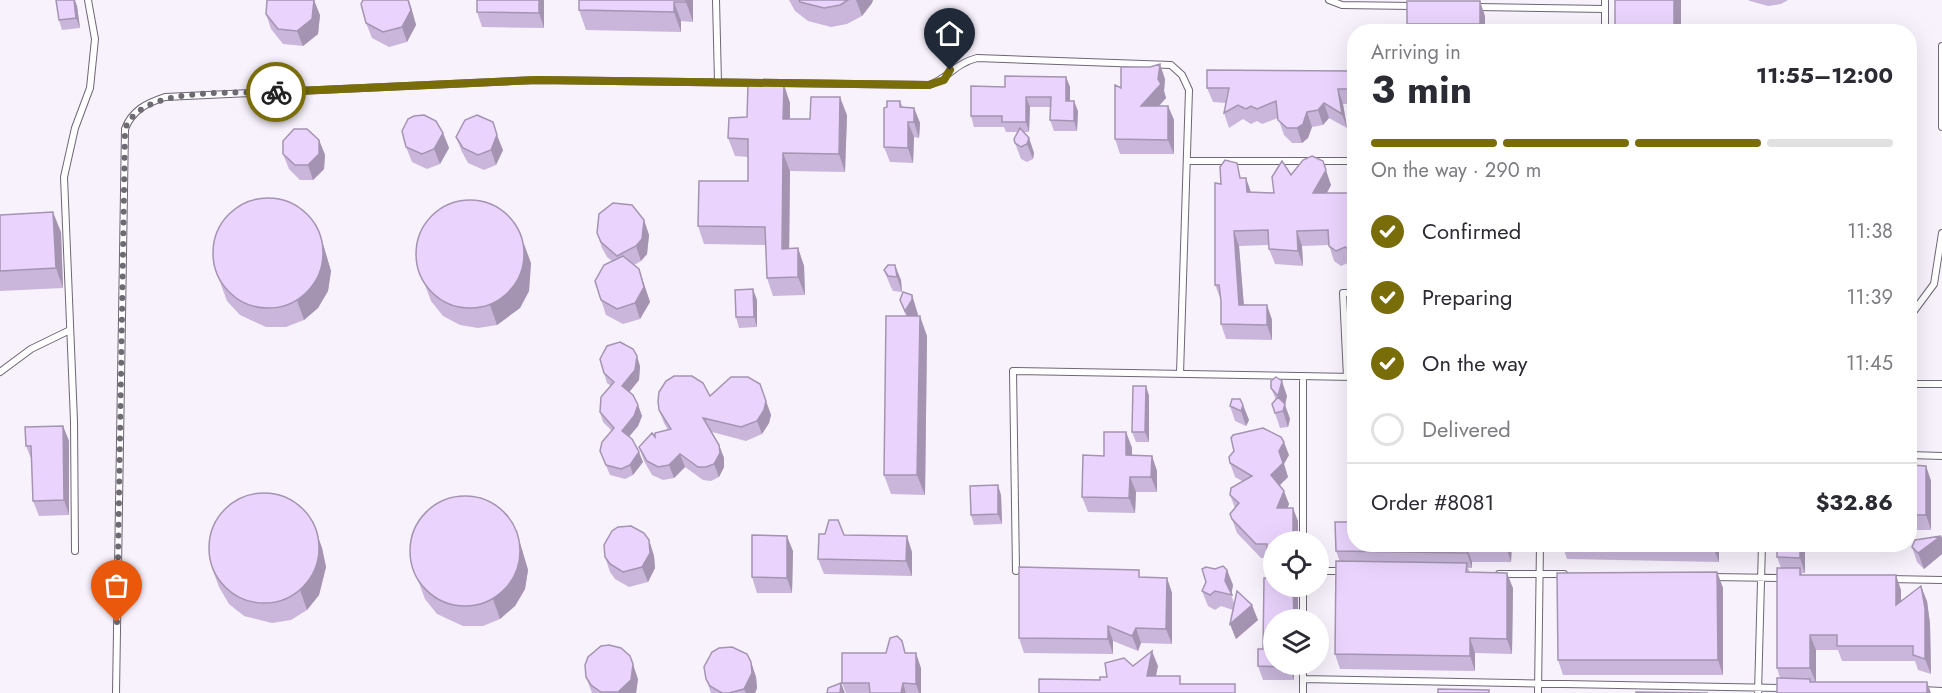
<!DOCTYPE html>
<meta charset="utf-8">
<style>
body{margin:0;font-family:Jost,sans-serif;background:#f2f2f3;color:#2b2b33;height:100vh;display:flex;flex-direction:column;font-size:22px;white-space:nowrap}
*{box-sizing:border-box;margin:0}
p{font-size:20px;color:#7c7c81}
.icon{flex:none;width:33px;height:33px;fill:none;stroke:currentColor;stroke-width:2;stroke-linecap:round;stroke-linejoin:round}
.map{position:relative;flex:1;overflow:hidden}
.drawer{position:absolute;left:1347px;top:24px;width:570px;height:528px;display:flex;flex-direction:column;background:#fff;border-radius:24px;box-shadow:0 6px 24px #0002}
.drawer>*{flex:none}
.controls{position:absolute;left:1263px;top:531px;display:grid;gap:12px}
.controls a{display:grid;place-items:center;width:66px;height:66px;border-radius:50%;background:#fff;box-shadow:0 6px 24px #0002;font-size:30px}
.pin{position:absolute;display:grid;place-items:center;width:51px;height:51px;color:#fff;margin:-62px -26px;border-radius:50% 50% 50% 0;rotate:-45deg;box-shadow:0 0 6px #0007}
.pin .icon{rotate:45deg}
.courier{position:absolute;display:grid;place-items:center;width:60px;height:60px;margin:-30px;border:4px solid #796d09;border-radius:50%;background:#fff;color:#222;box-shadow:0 2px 8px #0007}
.head em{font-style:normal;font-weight:700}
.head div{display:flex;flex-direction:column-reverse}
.head{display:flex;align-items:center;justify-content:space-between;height:102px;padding:0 24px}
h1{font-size:39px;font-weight:700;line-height:45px}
.bar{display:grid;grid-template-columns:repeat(4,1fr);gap:9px 6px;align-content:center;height:72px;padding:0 24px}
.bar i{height:8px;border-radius:4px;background:#e1e1e2}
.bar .on{background:#796d09}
.bar p{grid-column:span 4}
.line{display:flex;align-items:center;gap:15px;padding:0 24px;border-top:2px solid #e1e1e2}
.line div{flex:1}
ol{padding:0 24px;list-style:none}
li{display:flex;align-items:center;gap:18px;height:66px}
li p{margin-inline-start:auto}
li .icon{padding:6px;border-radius:50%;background:#796d09;color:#fff;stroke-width:4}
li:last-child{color:#7c7c81}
li i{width:33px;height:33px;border:3px solid #e1e1e2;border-radius:50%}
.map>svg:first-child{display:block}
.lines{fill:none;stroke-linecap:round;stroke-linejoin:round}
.lane-casing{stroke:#6f6676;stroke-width:8}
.lane{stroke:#fff;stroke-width:6}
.wall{fill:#c9b6da}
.shaded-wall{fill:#a494b1}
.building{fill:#ead4fd;stroke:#a494b1;stroke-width:1.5}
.done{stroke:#6e6a72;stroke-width:6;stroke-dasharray:0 10.8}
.route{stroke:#796d09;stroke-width:8}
</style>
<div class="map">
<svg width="1942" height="693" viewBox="0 0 1942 693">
<rect width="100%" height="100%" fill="#f8f2fd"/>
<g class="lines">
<g class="lane-casing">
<path id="lane" d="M716 0 718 82
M1329 0 1342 5 1412 6
M1477 7 1605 9
M1605 32V0
M1942 46V127
M1187 161H1354
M0 372 31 349 70 330
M1303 376V542
M1347 377 1343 293H1354
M1910 384H1942
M1911 384V315L1934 284 1942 233
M1910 455 1942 456
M75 551 74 421 64 177 75 128 90 88 95 39 88 0
M1016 571 1013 371 1354 377
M1318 571H1342
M1499 574H1564
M1712 577 1783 578
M1889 579 1942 580
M1303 586V620
M1303 664V679L1782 688
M1922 690 1942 691
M116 693 125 129C132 110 147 103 165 97L537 80 929 85C949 78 954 64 977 58L1171 65 1182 75 1189 90 1180 374
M1303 693V679
M1538 693 1540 544
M1758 693 1762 544"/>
</g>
<use href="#lane" class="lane"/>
</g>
<path class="wall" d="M363 0H409L416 25 407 42 389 47 372 38 366 23Z
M544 0V28L482 27 477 12Z
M579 0H693V22L681 21V32L586 30 579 10Z
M789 0H873L872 3 862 16 847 24 831 27 808 21 795 11Z
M1748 0H1788L1781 4 1768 6 1750 1Z
M77 6 80 28 62 30 59 20Z
M266 14 320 15 318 34 303 46 283 44 271 29Z
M1485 16V32H1409L1407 24Z
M1354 71V104H1343L1347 128 1329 118 1323 125 1312 127 1308 138 1302 143H1292L1284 135 1278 118 1262 124 1257 121 1251 124 1243 119 1229 128 1224 113 1226 103 1213 102 1207 88Z
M1066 77 1070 87V101L1078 111 1077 131H1054L1050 120V107H1030L1029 132H1023L1029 138 1034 153 1033 159 1027 162 1021 159 1015 143 1018 132H1006L1004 127H974L971 116 1005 87Z
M1165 79 1164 91 1166 98 1159 106H1168L1174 120V154H1120L1115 139 1121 88Z
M784 85 790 103V119H810L847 115 845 172 790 171 789 249 798 248 804 266 805 295 773 296 767 278 766 245 704 244 698 226 748 181V157L735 156 728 138 747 117Z
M900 101 903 107 914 108 920 123 919 138 914 137 913 163 890 162 884 147 887 107Z
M443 133 449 148 440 164 427 169 412 162 406 147Z
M456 137 503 150 496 165 484 170 468 163 462 152Z
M319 140 325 155 324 169 313 180H300L289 169 283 154Z
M1291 175 1331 185 1327 193H1354V264L1350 262 1341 266 1334 261 1329 245 1302 246 1303 266 1275 264 1269 249V245L1239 246 1244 305H1267L1272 320V340L1226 339 1221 324V300L1215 285 1221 184 1242 178H1246L1251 192 1274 193Z
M0 215 61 232 63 288 0 291Z
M644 220 649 235 647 254 641 261 634 265 644 284 650 302 640 319 623 324 606 315 601 300 612 261 607 257 602 248 597 233Z
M323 244 331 271 328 291 318 308 304 320 286 327H266L240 315 227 301 213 263Z
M531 263 529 291 520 308 497 325 478 328 460 325 443 316 431 301 417 264Z
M884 270 901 280 902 292 893 291 890 285Z
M912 295 917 311 918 315 917 316 927 336 925 495 891 494 884 475 906 316 900 300Z
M757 300V327L739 328 736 317Z
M640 366 639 380 629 392 638 405 642 416 638 426 629 437 643 462 633 475 625 479 610 475 600 451 612 431 603 422 600 412 611 386 607 383 604 373Z
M1354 380V500L1350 488Z
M760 384 771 415 769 423 762 434 746 441 712 432 719 445 724 458V467L719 477 711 481 703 480 685 467 674 478 663 480 652 475 644 461 639 447 668 430 664 423 659 410 710 396Z
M1146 386 1149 396V442H1136L1132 432Z
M1271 388 1287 396 1285 405 1290 419 1288 427 1280 428 1275 413 1276 400Z
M1243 405 1249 420 1246 426 1235 421 1230 406Z
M63 426 69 441V515L39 516 33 501 32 461 26 446Z
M1126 432 1132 448V455L1152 456 1157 471V492H1136L1135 513 1088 512 1082 497 1104 456Z
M1234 451 1289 455 1284 464 1288 477 1279 485 1289 504 1287 508 1298 521V542H1274V564H1272L1270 558H1261L1237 533 1232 519 1235 508 1230 495 1242 481 1235 477 1230 463Z
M1926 466 1931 481V530H1910V480Z
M1001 495 1002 524 974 525 971 515Z
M315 529 322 548 326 567 319 595 307 610 291 620 272 623 244 616 229 604 219 587 212 568Z
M825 534 844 535 912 552V576L824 574 818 559Z
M1941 536 1942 538V554L1924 569 1917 562 1912 547Z
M649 540 654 556 655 568 648 582 629 587 615 579 610 572 605 557Z
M520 543 528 570 525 589 515 606 500 619 483 626H463L437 614 425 599 411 562Z
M1354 544H1512L1511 562H1472V568H1468L1470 572 1513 588 1512 654 1475 653V671L1340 669 1335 654 1340 562 1336 551Z
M1562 544H1719V562L1567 559Z
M1805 548V573H1802V575L1901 590V601H1927L1930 624 1931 674 1918 670 1915 661H1842L1838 650H1816V682L1777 693 1780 678 1777 668 1781 568 1777 557Z
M793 551 792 593H757L752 577Z
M1215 569 1227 570 1233 585 1231 594 1234 603 1258 620 1236 639 1230 624 1233 610 1221 606 1215 610 1208 606 1202 591Z
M1717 572 1723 588V675H1563L1558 660Z
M1142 578H1167L1172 593V644L1141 643 1138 651 1113 641V654L1024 653 1019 638Z
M1274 586H1296L1298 592 1274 620V664H1294V680H1263L1258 666 1263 649Z
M907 653 921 668V693H846L842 683Z
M751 662 756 677 757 688 755 693H711L706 679Z
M586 677 638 679 636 693H592Z"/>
<path class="shaded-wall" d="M74 0H75L77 6 80 28 76 18Z
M314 0 320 15 318 34 303 46 297 31Z
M408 0 411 7 416 25 407 42 402 27Z
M539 0H544V28L539 13Z
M686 0H693V22L686 2Z
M856 0H873L872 3 862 16Z
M1674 0H1681V32H1674Z
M1480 1 1485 16V32H1483L1480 24Z
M674 2 681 21V32L674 12Z
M1160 64 1165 79 1164 91 1166 98 1146 120 1141 106 1158 79Z
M1066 77 1070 87V111L1066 101Z
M784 85 790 103V137L783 119Z
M1338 89 1343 104 1347 128 1342 114Z
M840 97 847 115 845 172 839 154Z
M1026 97 1030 107 1029 132 1026 122Z
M1074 101 1078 111 1077 131 1074 121Z
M1324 103 1329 118 1323 125 1318 110Z
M1168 106 1174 120V154L1168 140Z
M914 108 920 123 919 138 914 122Z
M1307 112 1312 127 1308 138 1302 143 1297 128Z
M908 122 914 137 913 163 908 148Z
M443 133 449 148 440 164 434 149Z
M497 135 503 150 496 165 491 150Z
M1029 138 1034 153 1033 159 1027 144Z
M319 140 325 155 324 169 313 180 308 165Z
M783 153 790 171 789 267 782 249Z
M1326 170 1331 185 1318 208 1313 193Z
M1246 178 1251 193 1247 192Z
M53 212 61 232 63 288 56 268Z
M644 220 649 235 647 254 641 261 636 246Z
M316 224 323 244 331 271 328 291 318 308 304 320 297 300Z
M1234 231 1239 246 1245 320 1239 305Z
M1297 231 1302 246 1303 266 1298 251Z
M524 244 531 263 529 291 520 308 497 325 490 305Z
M798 248 804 266 805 295 798 277Z
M895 265 901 280 902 292 897 277Z
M639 269 650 302 640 319 635 303Z
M753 289 757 300V327L754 317Z
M912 295 918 315 911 326 905 311Z
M1267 305 1272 320V340L1267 325Z
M920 316 927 336 925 495 917 475Z
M637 356 640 366 639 380 626 396 622 386Z
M1282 381 1287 396 1285 405 1290 419 1288 427 1278 396Z
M1146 386 1149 396V442L1145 432Z
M766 401 771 415 769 423 762 434 757 421Z
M638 405 642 416 638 426 625 441 622 431Z
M1243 405 1249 420 1246 426 1241 411Z
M63 426 69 441V515L64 500Z
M1126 432 1132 448V470L1126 455Z
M1284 442 1289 455 1284 464 1288 477 1276 489 1271 475 1279 451Z
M719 445 724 458V467L719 477 714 464Z
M639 452 643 462 633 475 630 465Z
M680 454 685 467 674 478 669 465Z
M1152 456 1157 471V492L1151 477Z
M1926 466 1931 481V530L1926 515Z
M1130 477 1136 492 1135 513 1129 498Z
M998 485 1001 495 1002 524 998 514Z
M1284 491 1289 504 1282 522 1277 508Z
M1293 508 1298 521V542H1293Z
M513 523 520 543 528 570 525 589 515 606 500 619 493 599Z
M315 529 322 548 326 567 319 595 307 610 300 590Z
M787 536 793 551 792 593 787 578Z
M907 536 912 552V576L906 561Z
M1941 536 1942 538V554L1924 569 1918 553Z
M649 540 654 556 655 568 648 582 642 567Z
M1506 544H1512L1511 562 1506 547Z
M1713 544H1719V562L1713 547Z
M1800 544H1807L1805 548V573L1800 558Z
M1467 547 1472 562V568L1467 553Z
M1227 570 1233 585 1231 596 1225 581Z
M1717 572 1723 588V675L1718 660Z
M1507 573 1513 588 1512 654 1507 639Z
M1896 575 1901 590V620L1896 605Z
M1167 578 1172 593V644L1166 629Z
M1293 586H1296L1298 592V620H1294Z
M1921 586 1927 601 1930 624 1931 674 1925 659Z
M1252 605 1258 620 1236 639 1230 624Z
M1108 626 1113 641V654L1108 639Z
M1136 628 1141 643 1138 651 1132 636Z
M1810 635 1816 650V683L1810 668Z
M1470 638 1475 653V671L1470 656Z
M1152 651 1158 666 1153 691 1147 676Z
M916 653 921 668V693H919L916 684Z
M751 662 756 677 757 688 755 693H746L744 689Z
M633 664 638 679 636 693H619L618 692Z
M1289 664H1294V680L1289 667Z
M1927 682 1931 693H1927Z
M841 683 845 693H840Z
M903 683 906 693H901Z"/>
<path class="building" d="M56 0H74L76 18 59 20Z
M267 0H314L312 19 297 31 278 29 266 14Z
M363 0H408L411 10 402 27 383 32 366 23 361 4Z
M477 0H539V13L477 12Z
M579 0H686V2H674V12L579 10Z
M799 0H848L840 5 824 8 800 2Z
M1615 0H1674V32H1615Z
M1407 1H1480V24H1407Z
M1520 27H1570V32H1520Z
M1160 64 1158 79 1161 84 1141 106H1168V140L1115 139V85L1121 88V67H1150Z
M1207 70 1354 71V89H1338L1342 114 1324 103 1318 110 1307 112 1303 124 1297 128H1287L1278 120 1276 101 1257 109 1251 106 1246 109 1238 105 1224 113 1229 88H1207Z
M1005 76 1066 77V101H1074V121L1050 120 1051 97H1026V122H1002V116H971V86L1005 87Z
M748 85H784L783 119H810L811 97H840L839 154 783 153 782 249 798 248V277L767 278 765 227 698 226 699 181H748V139L728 138 729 118 747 117Z
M887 101H900V107L914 108V122H908V148L884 147V108L887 107Z
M424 115 436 121 443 133 434 149 422 154 406 147 402 131 408 119 414 116Z
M477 115 493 122 497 135 491 150 478 155 463 148 456 137 465 120Z
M1020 128 1029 138 1027 144 1021 147 1015 143 1014 139Z
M294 129H307L319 140V154L308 165H295L283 154V141Z
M1312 156 1323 161 1326 170 1313 193H1354V252L1345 247 1336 251 1329 246 1328 230 1297 231 1298 251 1269 249 1268 230 1234 231 1239 305H1267V325L1221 324V301L1219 285H1215V183L1221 184 1220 167 1225 160 1237 163 1240 178H1246L1247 192 1274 193 1272 177 1282 161 1291 175 1303 160Z
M213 253a55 55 0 1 1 110 0a55 55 0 1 1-110 0Z
M416 254a54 54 0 1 1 108 0a54 54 0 1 1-108 0Z
M613 203 632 205 644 220 642 239 636 246 617 256 601 242 597 233 599 214Z
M53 212 56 268 0 271V215Z
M623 256 639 269 644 287 635 303 617 309 601 300 595 281 604 265Z
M888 265H895L897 277 888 276 884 270Z
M753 289 754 317H736L735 290Z
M903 292 912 295V300L905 311 900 300Z
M886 316H920L917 475H884Z
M620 342 633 349 637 356 635 370 622 386 633 395 638 405 634 416 622 431 632 439 639 452 630 465 621 469 606 465 600 451 602 442 614 428 600 412 601 397 614 382 604 373 600 359 607 346Z
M674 376H692L703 383 710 396 731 377H748L760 384 766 401 764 410 757 421 741 427 703 418 719 445 720 453 714 464 706 467H698L680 454 669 465 658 467 647 461 639 447 652 433 655 437V433L671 429 659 410 658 401 659 392 666 381Z
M1276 377 1282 381 1278 396 1271 388V381Z
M1354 380V488H1350Z
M1133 386H1146L1145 432H1132Z
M1278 397 1285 404 1283 411 1275 413 1272 404Z
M1232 399H1240L1243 405 1241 411 1230 406Z
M63 426 64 500 33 501 31 446H26L25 427Z
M1263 428 1281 437 1284 442 1279 451 1283 463 1271 475 1284 491 1277 508H1293V542H1274V550H1267V544H1256L1232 519 1230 514 1239 503 1230 495 1231 488 1252 476 1230 463 1229 457 1234 451 1231 438 1233 435Z
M1104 432H1126V455L1152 456 1151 477H1130L1129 498 1082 497 1083 455 1104 456Z
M1910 465 1926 466V515H1910Z
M998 485V514L971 515 970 486Z
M209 548a55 55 0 1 1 110 0a55 55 0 1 1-110 0Z
M410 551a55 55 0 1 1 110 0a55 55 0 1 1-110 0Z
M829 520H838L844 535 907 536 906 561 818 559 819 534H825Z
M1335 522H1354V544H1506V547H1467V553L1336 551Z
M631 526 644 533 649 540 650 553 642 567 623 572 610 564 605 557 604 545 612 531 618 527Z
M752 535 787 536V578L752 577Z
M1941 536 1918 553 1912 547 1915 540Z
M1571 544H1713V547Z
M1777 544H1800V558L1777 557Z
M1336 561 1467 563 1466 572 1507 573V639L1470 638V656L1335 654Z
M1223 566 1227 570 1225 581 1232 595 1215 591 1210 595 1202 591 1206 582 1202 569 1206 567 1215 569Z
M1019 567 1139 570V577L1167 578 1166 629 1136 628 1132 636 1108 626V639L1019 638Z
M1777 568H1800V575H1896V605L1921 586 1925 608V659L1913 655V646H1837V635H1810V668H1777Z
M1717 572 1718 660H1558L1557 573Z
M1264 578H1274V586H1293L1294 620H1274V664H1289V667L1258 666V649H1263Z
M1237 591 1252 605 1230 624Z
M897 636 902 641 905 653H916V684L903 683 901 693H870L869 683H842V653H886L890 638Z
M609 645 621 648 630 656 633 664 631 680 618 692H601L591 685 586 677 585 665 588 657 601 646Z
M732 647 747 654 751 662 752 673 744 689 729 693H722L710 686 706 679 704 667 712 652 719 648Z
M1152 651 1147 676H1180V684H1235V693H1039V679L1100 680V677H1107L1105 663 1124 658 1133 666Z
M1777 678 1810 679V682H1927V693H1777Z
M841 683 840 693H827L828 688Z
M1438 689 1489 690V693H1438Z
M1636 692 1708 693H1636Z"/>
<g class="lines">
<path class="done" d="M117 622 125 129C141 85 235 94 276 92"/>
<path class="route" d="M276 92 537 80 929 85 944 80 950 70"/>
</g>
</svg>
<div class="controls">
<a><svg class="icon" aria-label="locate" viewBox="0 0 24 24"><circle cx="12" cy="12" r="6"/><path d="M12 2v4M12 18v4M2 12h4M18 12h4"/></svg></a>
<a><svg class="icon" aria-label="layers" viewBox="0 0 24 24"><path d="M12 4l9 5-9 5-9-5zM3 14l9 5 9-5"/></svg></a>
</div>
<div class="pin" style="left:117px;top:622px;background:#ea580c"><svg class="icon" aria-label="bag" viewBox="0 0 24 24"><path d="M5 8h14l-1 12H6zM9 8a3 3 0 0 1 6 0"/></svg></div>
<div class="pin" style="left:950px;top:70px;background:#1f2937"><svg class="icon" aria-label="home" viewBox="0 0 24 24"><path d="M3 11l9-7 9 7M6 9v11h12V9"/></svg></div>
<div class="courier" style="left:276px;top:92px"><svg class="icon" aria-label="bike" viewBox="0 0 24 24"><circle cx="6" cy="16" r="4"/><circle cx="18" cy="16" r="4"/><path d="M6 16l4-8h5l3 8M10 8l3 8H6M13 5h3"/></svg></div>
<section class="drawer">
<div class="head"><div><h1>3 min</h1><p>Arriving in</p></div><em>11:55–12:00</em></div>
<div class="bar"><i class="on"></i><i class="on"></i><i class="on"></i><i></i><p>On the way · 290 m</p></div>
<ol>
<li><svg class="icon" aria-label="check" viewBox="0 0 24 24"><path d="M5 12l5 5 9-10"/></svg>Confirmed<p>11:38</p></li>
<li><svg class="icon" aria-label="check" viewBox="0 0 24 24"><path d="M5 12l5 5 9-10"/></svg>Preparing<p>11:39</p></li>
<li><svg class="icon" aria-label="check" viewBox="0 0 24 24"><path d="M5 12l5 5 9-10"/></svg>On the way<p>11:45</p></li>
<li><i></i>Delivered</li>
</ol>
<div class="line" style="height:78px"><div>Order #8081</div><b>$32.86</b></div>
</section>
</div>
